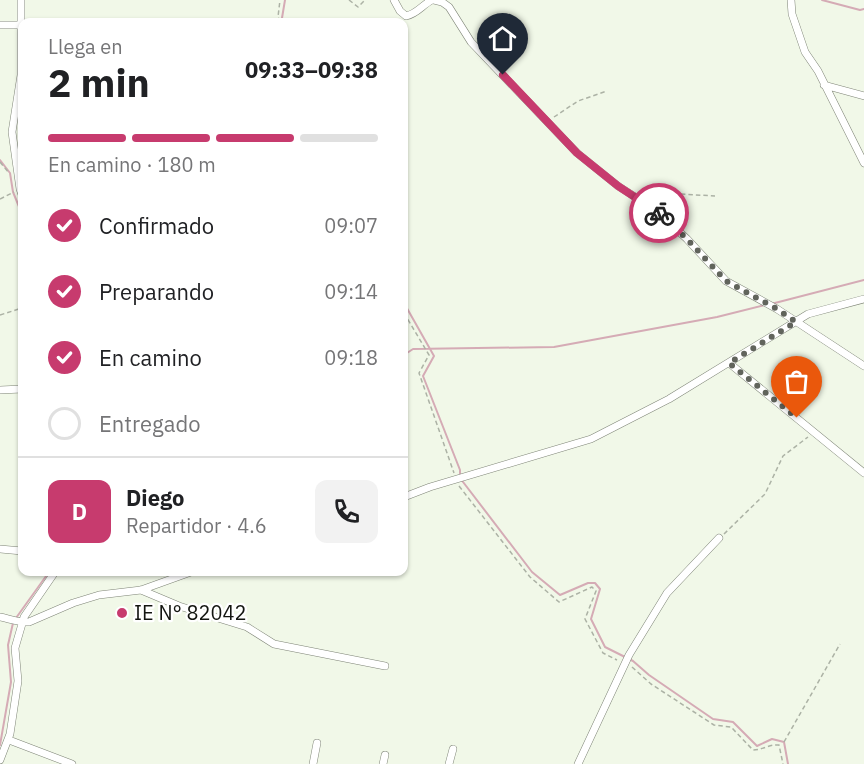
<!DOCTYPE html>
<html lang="es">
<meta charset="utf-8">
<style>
body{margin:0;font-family:"IBM Plex Sans",sans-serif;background:#f2f2f2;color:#202124;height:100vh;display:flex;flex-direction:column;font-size:22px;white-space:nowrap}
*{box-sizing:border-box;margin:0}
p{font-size:20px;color:#757577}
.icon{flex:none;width:33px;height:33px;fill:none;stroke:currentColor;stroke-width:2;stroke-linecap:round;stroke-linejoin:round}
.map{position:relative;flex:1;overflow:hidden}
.details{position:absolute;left:18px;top:18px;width:390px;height:558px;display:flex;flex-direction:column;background:#fff;border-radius:12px;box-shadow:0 2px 4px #0004}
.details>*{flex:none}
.pin{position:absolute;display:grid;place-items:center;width:51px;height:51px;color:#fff;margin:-62px -26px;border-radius:50% 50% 50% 0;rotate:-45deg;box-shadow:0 0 6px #0007}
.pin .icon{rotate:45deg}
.courier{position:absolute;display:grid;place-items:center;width:60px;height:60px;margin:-30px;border:4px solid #c73b6e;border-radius:50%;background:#fff;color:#222;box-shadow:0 2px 8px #0007}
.headline em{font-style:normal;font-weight:700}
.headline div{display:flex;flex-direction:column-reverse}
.headline{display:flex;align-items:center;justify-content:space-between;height:102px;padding:0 30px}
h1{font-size:39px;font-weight:700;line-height:45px}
.bar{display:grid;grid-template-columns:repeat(4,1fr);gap:9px 6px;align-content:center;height:72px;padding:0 30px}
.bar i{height:8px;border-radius:4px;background:#e0e0e0}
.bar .active{background:#c73b6e}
.bar p{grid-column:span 4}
.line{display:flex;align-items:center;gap:15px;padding:0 30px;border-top:2px solid #e0e0e0}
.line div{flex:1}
.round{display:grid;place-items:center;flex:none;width:63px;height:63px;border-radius:12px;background:#f2f2f2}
ol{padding:0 30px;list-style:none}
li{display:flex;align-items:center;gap:18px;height:66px}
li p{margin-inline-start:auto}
li .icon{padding:6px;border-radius:50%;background:#c73b6e;color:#fff;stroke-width:4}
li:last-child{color:#757577}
li i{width:33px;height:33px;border:3px solid #e0e0e0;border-radius:50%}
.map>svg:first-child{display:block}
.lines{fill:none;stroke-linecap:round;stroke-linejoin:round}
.stream{stroke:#d5abb5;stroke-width:2}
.street-casing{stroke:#7e8476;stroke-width:8}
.path{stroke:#acb2a5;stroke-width:1.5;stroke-dasharray:4.5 3;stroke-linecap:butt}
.street{stroke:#fff;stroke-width:7}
.done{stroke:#61645c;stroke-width:6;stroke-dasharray:0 10.8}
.route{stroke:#c73b6e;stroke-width:8}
.poi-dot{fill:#c73b6e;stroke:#fff;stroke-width:2}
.labels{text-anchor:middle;stroke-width:4.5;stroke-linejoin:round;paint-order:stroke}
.poi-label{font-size:20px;fill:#131510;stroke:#fff;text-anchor:start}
</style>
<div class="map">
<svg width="864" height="764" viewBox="0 0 864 764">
<rect width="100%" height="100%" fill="#f1f8e8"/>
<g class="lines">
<path class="stream" d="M822 0 860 10 864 9
M284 22 282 18 285 0
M0 160 10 173 13 192 22 214
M404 303 434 356 423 376 460 470V478L532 572 560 595 588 583H595L600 589 591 619 605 647 633 661 649 675 713 719 733 722 757 746 772 739 784 742 788 764
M771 304 864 280
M404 355 413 349 554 347 717 317 765 305
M16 618 49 572
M0 745 11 682 8 645 13 623"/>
<g class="street-casing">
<path id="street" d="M21 0V75L12 132 20 189 22 195
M394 0 400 11 406 16C417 14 422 5 432 0
M434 0 442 2 449 7 471 42 577 153 618 186 657 211 687 239 726 281 777 309 864 366
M791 0 792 14 805 52 818 71 864 163
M0 25H22
M824 85 864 96
M729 363 864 473
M0 390 22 389
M404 497 430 487 591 439 669 399 808 314 864 299
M0 549 22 551
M141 590 179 606 247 627 274 644 385 666
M0 617C10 619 20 623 29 622L73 603 99 595 141 590 191 572
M9 740 72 764
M0 760 10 734 18 681 15 648 24 617 55 572
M313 764 317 743
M383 764 385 755
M449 764 453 749
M578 764 629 655 667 593 719 538"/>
</g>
<path class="path" d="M349 0 358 7 365 0
M280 22 278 17 280 0
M554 117 578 101 607 91
M0 162 9 173
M0 199 14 192
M663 207 679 194 715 196
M404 313 429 355 419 373 454 473
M0 315 22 308
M459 486 530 577 559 602 592 587 596 591 585 619 603 653 617 660
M724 534 765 494 783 456 808 437
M632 667 651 684 714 725 731 727 753 750C763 750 769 744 779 745L783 764
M784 742 840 644"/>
<use href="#street" class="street"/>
</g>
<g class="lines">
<path class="done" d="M659 213 687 239 726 281 777 309 796 322 729 363 797 418"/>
<path class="route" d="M503 75 577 153 618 186 659 213"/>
</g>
<circle class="poi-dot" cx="122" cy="613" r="6"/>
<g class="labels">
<g class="poi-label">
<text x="134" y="620">IE N° 82042</text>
</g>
</g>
</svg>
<div class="pin" style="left:797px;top:418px;background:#ea580c"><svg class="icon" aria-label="bag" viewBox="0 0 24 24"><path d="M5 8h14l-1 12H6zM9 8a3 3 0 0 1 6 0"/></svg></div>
<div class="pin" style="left:503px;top:75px;background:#1f2937"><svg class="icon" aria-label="home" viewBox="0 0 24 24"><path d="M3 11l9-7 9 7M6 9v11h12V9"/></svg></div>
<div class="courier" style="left:659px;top:213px"><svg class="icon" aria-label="bike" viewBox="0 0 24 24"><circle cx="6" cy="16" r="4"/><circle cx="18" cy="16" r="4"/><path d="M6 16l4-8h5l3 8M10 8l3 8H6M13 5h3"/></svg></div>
<section class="details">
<div class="headline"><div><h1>2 min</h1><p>Llega en</p></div><em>09:33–09:38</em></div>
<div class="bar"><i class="active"></i><i class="active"></i><i class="active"></i><i></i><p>En camino · 180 m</p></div>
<ol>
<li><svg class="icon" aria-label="check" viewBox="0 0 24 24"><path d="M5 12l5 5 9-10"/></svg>Confirmado<p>09:07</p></li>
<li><svg class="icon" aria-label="check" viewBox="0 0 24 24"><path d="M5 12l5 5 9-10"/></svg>Preparando<p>09:14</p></li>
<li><svg class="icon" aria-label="check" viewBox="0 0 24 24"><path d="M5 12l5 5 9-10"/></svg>En camino<p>09:18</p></li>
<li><i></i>Entregado</li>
</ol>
<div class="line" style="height:108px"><b class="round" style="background:#c73b6e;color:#fff">D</b><div><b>Diego</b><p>Repartidor · 4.6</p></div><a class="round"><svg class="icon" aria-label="phone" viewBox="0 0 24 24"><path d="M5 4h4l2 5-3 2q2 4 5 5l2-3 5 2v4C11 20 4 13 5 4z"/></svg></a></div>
</section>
</div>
